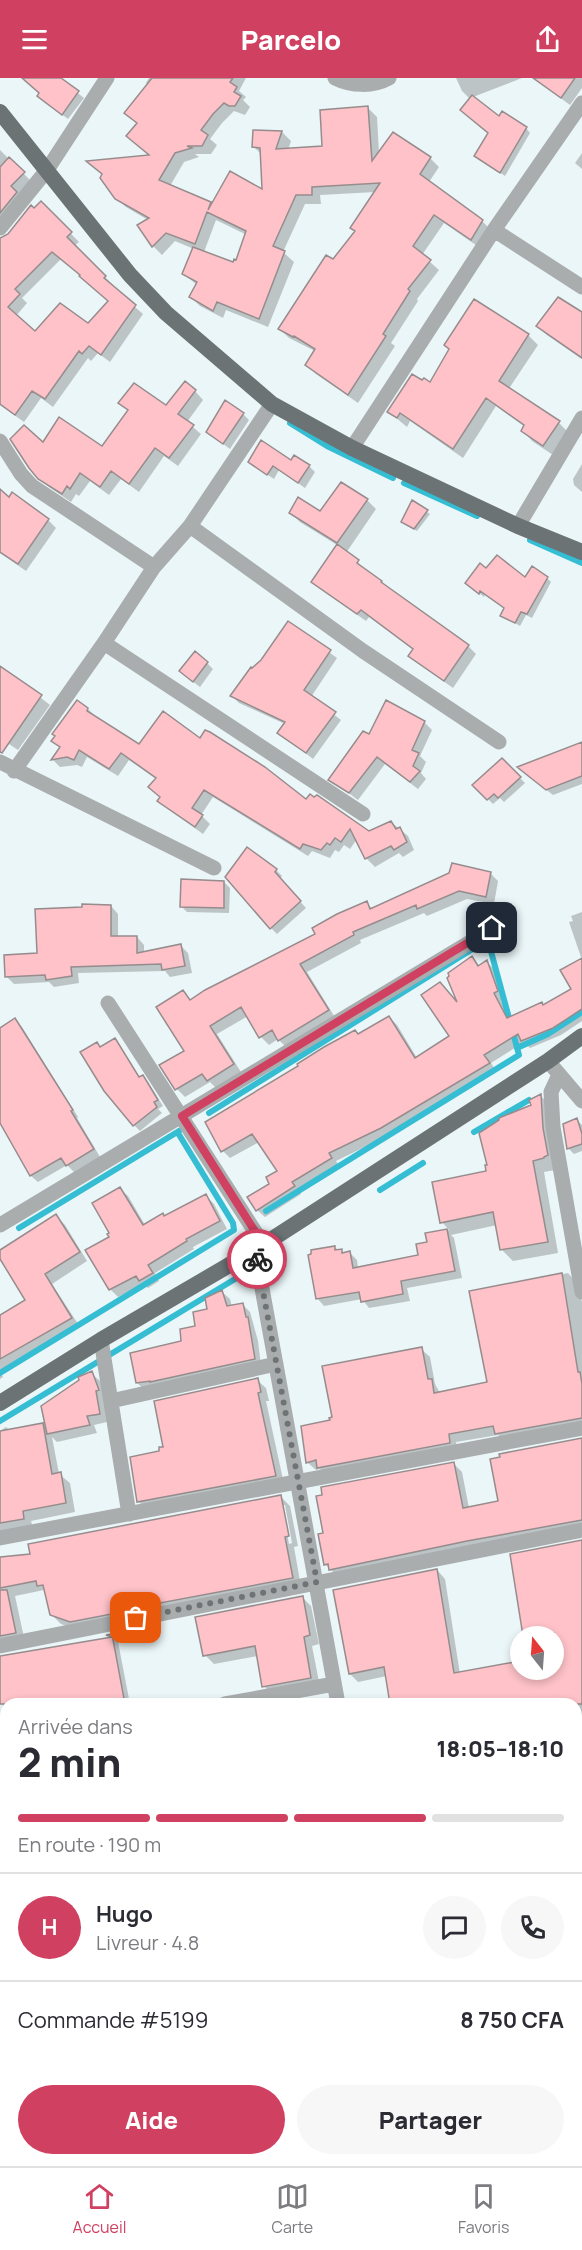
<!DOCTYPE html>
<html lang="fr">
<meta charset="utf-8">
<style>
body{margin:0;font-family:Manrope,sans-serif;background:#f7f7f7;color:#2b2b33;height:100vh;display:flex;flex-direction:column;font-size:22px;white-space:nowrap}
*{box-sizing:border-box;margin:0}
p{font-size:20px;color:#7c7c81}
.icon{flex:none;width:33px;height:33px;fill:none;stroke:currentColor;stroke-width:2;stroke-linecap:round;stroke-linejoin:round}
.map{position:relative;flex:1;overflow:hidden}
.drawer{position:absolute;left:0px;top:1620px;width:582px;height:468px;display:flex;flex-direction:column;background:#fff;border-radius:18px 18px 0 0;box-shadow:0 3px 9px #0003}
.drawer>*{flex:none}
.needle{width:39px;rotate:343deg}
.fabs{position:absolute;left:510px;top:1548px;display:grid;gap:12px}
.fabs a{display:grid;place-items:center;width:54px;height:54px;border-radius:50%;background:#fff;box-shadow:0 3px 9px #0003;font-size:30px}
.pin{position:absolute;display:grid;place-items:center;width:51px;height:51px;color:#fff;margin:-26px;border-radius:12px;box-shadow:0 3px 9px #0006}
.courier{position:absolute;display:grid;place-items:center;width:60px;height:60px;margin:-30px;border:4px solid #d04060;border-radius:50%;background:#fff;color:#222;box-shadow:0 2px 8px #0007}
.head em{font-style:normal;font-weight:800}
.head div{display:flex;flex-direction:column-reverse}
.head{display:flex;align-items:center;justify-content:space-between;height:102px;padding:0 18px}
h1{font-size:39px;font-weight:800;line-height:45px}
.bar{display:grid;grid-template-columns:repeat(4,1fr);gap:9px 6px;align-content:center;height:72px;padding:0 18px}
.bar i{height:8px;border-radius:4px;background:#e1e1e2}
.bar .active{background:#d04060}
.bar p{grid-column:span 4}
.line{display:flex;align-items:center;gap:15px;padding:0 18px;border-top:2px solid #e1e1e2}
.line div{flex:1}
.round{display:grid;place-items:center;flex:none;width:63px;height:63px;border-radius:32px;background:#f7f7f7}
.cta{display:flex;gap:12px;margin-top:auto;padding:12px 18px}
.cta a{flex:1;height:69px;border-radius:36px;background:#d04060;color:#fff;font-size:24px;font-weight:800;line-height:69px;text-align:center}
.cta a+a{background:#f7f7f7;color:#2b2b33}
header{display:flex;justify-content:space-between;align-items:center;height:78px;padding:0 18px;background:#d04060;color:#fff;font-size:27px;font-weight:800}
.tab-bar{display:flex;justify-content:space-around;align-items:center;height:84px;border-top:2px solid #e1e1e2;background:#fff;font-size:16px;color:#7c7c81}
.tab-bar a{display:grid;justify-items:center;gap:3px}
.tab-bar .active{color:#d04060}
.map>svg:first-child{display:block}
.shadow{fill:#0003;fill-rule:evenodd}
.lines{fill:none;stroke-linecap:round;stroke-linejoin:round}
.stream{stroke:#35bdd3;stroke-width:6}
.building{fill:#fec2c8;stroke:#968c8d;stroke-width:1.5;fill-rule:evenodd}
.minor{stroke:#a9adae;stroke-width:15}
.primary{stroke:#6b7375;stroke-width:16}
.done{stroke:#6e7475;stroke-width:6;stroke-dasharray:0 10.8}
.route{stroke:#d04060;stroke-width:8}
</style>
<header><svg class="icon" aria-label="menu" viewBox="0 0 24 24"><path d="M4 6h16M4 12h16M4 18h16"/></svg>Parcelo<svg class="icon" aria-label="share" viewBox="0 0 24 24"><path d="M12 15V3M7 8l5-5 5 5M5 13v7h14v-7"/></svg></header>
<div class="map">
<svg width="582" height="2088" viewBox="0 0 582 2088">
<rect width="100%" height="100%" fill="#ebf6f8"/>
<path class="shadow" d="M24 0H58L84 20 68 41 44 23 41 15Z
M149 0H246L239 13 246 19 243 22 250 29 245 37 234 33 222 45 210 61 217 67 211 76H195L199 79 184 84 170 108 213 127 263 114 262 77 254 69V54H282L291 63 288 72 324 70 368 30 377 39 379 75 430 80 439 89 429 104 482 143 491 152 480 170 444 145 422 177 439 192 417 221 418 223 391 265 395 268 358 325 316 296 307 287 315 273 289 260 280 251 356 153 376 114 320 117 321 126H305L283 174 294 184 268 249 226 232 223 240 200 228 191 219 197 207 184 196 194 171 175 163 162 177 153 168 148 142 126 129 116 120 151 78 138 47 126 35 148 7 146 5ZM216 142 247 157 237 184 233 186 204 174Z
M456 0H522L473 19 499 40 526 50 530 55 505 98 476 78 489 55 470 21 462 13Z
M533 0H582V10L570 27Z
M0 72 32 104 0 152Z
M582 75V91L575 85Z
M41 125 79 164 74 168 113 207 112 209 143 236 110 284 98 275 91 283 88 280 53 329 41 320 24 344 0 327V169ZM61 181 110 224 89 247 36 255 16 238 27 225 22 220Z
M560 219 582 234V281L547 257 538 248Z
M475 223 528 257 538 267 508 312 559 345 568 354 553 377 532 363 523 353 525 349 496 328 463 380 410 343 407 349 389 334 431 306Z
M195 313 203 322 187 344 201 356 178 388 164 378 139 414 121 401 109 417 90 403 79 418 76 416 71 424 49 409 39 399 43 367 103 370 129 333 120 325 166 329Z
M243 336 249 342 230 371 207 354Z
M291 384 309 388 315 394 305 410 279 392 274 401 256 389Z
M582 386V414L574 407 573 401Z
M341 406 367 422 376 431 346 475 389 512 468 568 476 576 453 610 418 585 410 577 414 572 369 539 366 543 321 511 313 503 337 467 300 444 291 435H321Z
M0 413 9 421 48 442 56 450 26 493 0 475Z
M412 424 430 436 417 453 405 446Z
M486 492 526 502 547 500 551 504 532 540 526 537 520 548 502 537 505 531 485 516 484 519 472 509Z
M289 545 337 580 311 619 341 642 313 681 279 655 285 646 239 625 232 618 262 583Z
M207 585 213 591 200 609 187 599Z
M0 588 50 627 18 672 0 660Z
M88 631 96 639 140 668 201 662 306 723 369 755 391 744 408 758 414 772 403 779 399 775 375 789 367 781 357 761 350 771 344 767 339 774 335 772 330 780 312 773 308 778 213 719 201 737 210 746 203 756 168 731 159 723 162 720 156 701 129 682 118 698 87 679 82 689 77 687 60 689 53 682 61 671 53 663Z
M424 644 432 652 420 678 426 684 421 695 426 701 418 711 385 686 358 722 330 701 370 659Z
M582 666V706L553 717 525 695Z
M502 682 525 705 504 724 500 720 493 726 474 707Z
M247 771 276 792 282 798 280 801 306 830 277 856 271 850Z
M490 795 498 803 494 826 467 821 427 838 424 835 360 862 361 865 307 894 336 941 287 970 278 961 269 967 261 959 248 938 217 956 241 994 216 1010 210 1004 185 1019 177 1011 186 974 183 914 192 923 317 856 366 825 373 831Z
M224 804 230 810 229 835 187 834 181 828Z
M111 828 118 836V859H137L144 867V875L181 868 188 875 192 895 170 899 165 893 78 895 79 905 54 909 49 904 14 906 7 899 39 877 83 830Z
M582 834V943L561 957 530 970 524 964 491 985 496 993 389 1057 336 1083 339 1088 299 1112 301 1116 265 1139 257 1132 279 1093 259 1064 230 1080 223 1073 359 958 389 939 397 947 417 980 451 959 472 880 480 888 487 884 494 891 505 921 501 923 509 940 543 928 573 911 582 882 569 844 573 843 571 838Z
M15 942 22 949 78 1039 77 1040 100 1079 74 1094 67 1087 38 1104 31 1098 0 1041V951Z
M114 962 140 1000 142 999 148 1004 163 1028 158 1031 162 1035 140 1053 134 1047 101 970Z
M541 1018 552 1030 555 1092 544 1094 558 1175 513 1183 502 1172 497 1147 451 1157 454 1160 462 1200 407 1210 410 1223 369 1230 362 1221 324 1228 317 1220 334 1169 345 1176 350 1175 357 1182 358 1190 420 1179 429 1165 427 1156 449 1152 442 1144 488 1094Z
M576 1041 582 1047V1073L574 1076 568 1070Z
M120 1111 128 1118 145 1147 206 1118 214 1126 227 1151 193 1169 194 1171 155 1195 159 1203 148 1210 144 1206 118 1219 110 1211 111 1160Z
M56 1138 65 1147 87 1183 52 1206 80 1249 1 1295 3 1299 0 1301V1239L27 1222 0 1178V1174Z
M568 1195 576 1204 582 1224V1350L505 1364 498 1357 456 1364 458 1373 327 1398 320 1391 316 1392 307 1384 331 1343 421 1271 430 1279 435 1306 440 1315 489 1305 471 1215Z
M222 1214 230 1221 232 1229 243 1227 250 1234 258 1263 261 1288 145 1312 137 1305 197 1249Z
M91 1295 100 1303 106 1320 107 1344 94 1347 97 1355 57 1364 52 1359 59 1396 70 1405 75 1434 31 1443 33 1450 0 1456V1353L6 1349 10 1352 42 1346 48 1352Z
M257 1302 266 1310 269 1323H266L284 1406 147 1432 138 1423 165 1370Z
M582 1361V1452L339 1500 325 1486 454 1386 462 1394 469 1430 500 1424Z
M281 1419 290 1428 298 1468 294 1469 301 1509 80 1553 61 1546 51 1536 44 1512 15 1518 25 1564H0V1481L32 1477ZM282 1427H285L292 1465 289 1466Z
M582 1463V1661L576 1662V1626H392L387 1598 358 1604 350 1596 437 1492 445 1501 460 1596 520 1584V1592H554V1558H525L517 1520Z
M302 1519 311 1528 319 1566 312 1568 320 1609 273 1618 264 1608 258 1578 214 1586 205 1577Z
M112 1557 118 1564 130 1626H6V1643L3 1626 0 1624V1579L112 1561 109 1558Z
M582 1689V1782L576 1788V1690Z
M582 1793V1882L576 1856V1794Z
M0 1885 4 1903 0 1904Z
M582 1902V1943L576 1944V1904Z
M0 1971 4 1992H6V2082H34L35 2088H0Z
M582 2017V2088H433V2082H576V2019Z
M228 2082H413L418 2088H195Z"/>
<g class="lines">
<path class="stream" d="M290 345 327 368 393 400
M404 405 477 438
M530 462 582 485
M517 970 548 956 582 934
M209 1035 471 872
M474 1054 529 1022
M380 1112 423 1085
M266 1133 519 977 479 829
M19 1150 179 1053
M0 1295 234 1152 233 1145 178 1055
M0 1343 235 1201
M576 1657 582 1656
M1 1673 6 1698
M0 1890 6 1922
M36 2082 37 2087"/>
</g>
<path class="building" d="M22 0H61L79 13 62 37 37 18 39 15Z
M152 0H233L230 4 237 9 234 14 241 18 235 28H229L224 25 213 36 201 52 208 57 202 68H187L192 70 175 75 159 102 211 124 208 132 230 93 262 111 260 70 252 69 253 52 282 53 276 71 322 68 320 32 368 28 372 83 393 54 431 79 420 96 483 142 471 162 434 137 413 168 431 182 408 211 410 213 383 256 386 258 348 317 305 287 315 271 294 258 293 259 278 251 326 177 333 181 355 153 350 150 380 105 312 109V117H296L273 168 285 173 259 241 217 224 213 233 189 219 197 204 182 196 193 169 233 184 234 181 236 182 246 153 207 134 195 166 166 155 152 169 137 147 149 140 115 121 100 100 102 96 86 83 149 77 126 58 137 45 124 35Z
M533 0H575L561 20Z
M472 17 499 38 502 33 527 49 500 95 474 78 488 55 460 32Z
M9 79 25 94 11 108 17 114 0 135V89Z
M41 123 72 154 67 159 106 198 104 200 136 227 101 277 89 268 82 276 79 273 45 321 32 313 15 337 0 326V160L8 156 31 127 34 130ZM52 174 80 197 79 198 108 223 88 245 60 225 35 253 8 229 20 216 15 211Z
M558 219 582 234V280L536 248Z
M474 221 529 256 499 303 560 343 543 368 521 353 524 347 486 320 453 371 400 335 397 340 387 334 412 296 422 302 424 300 430 304 449 271 444 267Z
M185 303 196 312 178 336 194 347 169 380 155 370 129 406 111 393 100 409 80 395 70 411 67 408 62 416 38 401 29 390 10 361 24 347 43 364 59 339 102 368 128 332 118 325 134 305 166 327Z
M225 322 244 335 223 366 206 354Z
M261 362 291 382 294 377 310 387 298 405 273 388 267 397 248 384Z
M341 404 368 421 337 465 289 435 298 419 320 433Z
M0 411 9 419 12 414 49 441 18 486 0 474Z
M412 422 428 432 414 451 401 444Z
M337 466 359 482 357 485 382 503 381 504 469 567 444 603 408 578 413 571 361 532 357 536 311 504Z
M497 477 525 499 532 488 548 499 527 536 521 534 515 545 500 538 504 530 480 513 479 516 465 505 480 485 486 490Z
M288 543 331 572 304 612 336 634 306 675 277 655 285 644 230 618 251 589 252 590 261 582Z
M195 573 208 584 193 604 179 593Z
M0 588 42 617 2 675 0 674Z
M77 622 88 630 87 633 139 666 163 633 200 660 205 652 210 654 265 689 306 721 310 716 314 719 317 717 369 753 391 743 396 751 400 749 407 764 394 772 391 768 365 781 350 751 341 764 335 760 330 767 327 765 321 772 303 766 300 771 204 712 192 730 203 737 195 749 157 723 160 719 148 709 156 700 121 675 109 691 79 672 74 682 67 679 51 682 60 669 51 663 55 658 52 656Z
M386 622 425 643 412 672 419 675 413 688 420 693 410 704 377 679 349 715 328 702 363 653 369 656Z
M582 664V698L546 712 517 689Z
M502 680 521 699 498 720 494 716 487 722 472 707Z
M247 769 277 791 275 794 301 823 270 851 225 799Z
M452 785 491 794 486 819 459 813 417 831 416 827 353 854 354 857 300 886 329 932 278 963 272 952 259 960 241 929 210 948 234 986 207 1003 202 996 175 1012 159 987 184 973 156 929 183 912 190 922 205 912 315 856 312 850 337 836 367 823 370 831 449 795Z
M181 801 224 803V830L180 829Z
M82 826 111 827V858H137V875L181 866 185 888 162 892 161 886 71 889 72 898 46 902 45 897 5 899 4 877 37 875 35 831 82 829Z
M472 878 478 888 487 882 498 913 494 915 507 940 542 924 543 927 571 911 560 892 582 880V931L553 950 521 963 518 956 484 977 490 985 381 1050 329 1075 332 1080 292 1104 295 1108 256 1133 247 1119 269 1106 266 1099 277 1093 252 1056 221 1074 205 1044 298 988 297 986 324 969 355 952 358 956 389 938 415 980 449 958 421 917 440 904 457 924 447 900 449 898 448 895Z
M15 940 73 1032 71 1033 94 1071 66 1088 61 1080 30 1098 0 1045V950Z
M115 960 139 999 143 997 158 1022 154 1024 157 1029 133 1048 104 1013 80 974 97 964 100 969Z
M541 1016 543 1050 548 1077 544 1079V1080L533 1083 548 1164 500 1172 493 1134 440 1145 432 1104 486 1093 485 1087H487L479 1055 499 1042V1040L531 1027 529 1022Z
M577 1040 582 1056V1066L567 1071 563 1046Z
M120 1109 143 1147 163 1135 164 1138 206 1116 220 1143 186 1161 187 1163 148 1187 153 1195 139 1203 136 1198 109 1212 85 1172 109 1159 107 1156 109 1155 92 1125Z
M56 1136 80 1174 45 1196 72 1240 0 1281V1237L25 1222 0 1181V1172Z
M447 1151 455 1193 401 1203 403 1216 361 1224 359 1214 316 1221 308 1177 311 1176V1172L335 1168V1172L342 1171V1175L350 1173 353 1190 418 1177 416 1166 427 1164 425 1155Z
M562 1195 578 1294H580L582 1306V1340L495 1356 493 1348 449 1356 450 1365 317 1390 316 1382 306 1385 301 1348 330 1342 329 1340 332 1339 322 1288 422 1269 428 1301H432L434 1315 487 1304 469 1213Z
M222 1212 227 1228 243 1225 246 1239H248L255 1281 150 1304V1303L136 1305 130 1275 181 1263 180 1251 195 1248 193 1234 207 1231 205 1220Z
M92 1293 99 1312 96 1313 100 1336 87 1338 90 1347 47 1356 41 1328 79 1302 78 1299Z
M258 1300 261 1314 258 1315 276 1398 137 1424 130 1379 159 1373V1369H163L154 1323Z
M43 1345 52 1396 61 1394 66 1425 23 1433 24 1441 0 1445V1353Z
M582 1360V1442L467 1463 329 1492 328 1486 324 1487 318 1456 323 1455 316 1418 322 1417 321 1409 454 1384 463 1430 498 1423 490 1381 500 1379 499 1376Z
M281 1417 289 1458 285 1459 293 1500 138 1529V1531L70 1544 50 1537 43 1507 37 1508 36 1503 0 1510V1479L30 1476 28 1466Z
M582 1462V1626H390L384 1589 349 1596 333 1512 437 1491 454 1595 520 1583V1592H554V1555L523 1558 510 1476Z
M0 1512H7L16 1555 0 1558Z
M303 1518 310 1557 304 1559 311 1600 262 1609 255 1568 203 1578 195 1539Z
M112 1556 125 1626H0V1578L112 1559 106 1557Z"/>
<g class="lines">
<path class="minor" d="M335 0C351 8 373 9 389 0
M0 150 47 92 107 0
M494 152 582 209
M0 363 21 396 32 408 154 489
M352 370 494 152 582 25
M190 448 363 573 499 664
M518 448 582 340
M104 565 363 736
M0 684 214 790
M14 693 104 565 154 489 190 448 272 326
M108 925 263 1166
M553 989 582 1023
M559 997 551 1014 553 1049 582 1214
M0 1147 492 851
M255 1172 338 1626
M101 1262 129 1436
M111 1323 276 1286
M0 1460 582 1350
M0 1568 582 1452
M225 1626 334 1606
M0 1668 6 1666
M576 1676 582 1675
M0 1766 6 1798
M576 1783 582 1782
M576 1893 582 1891
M576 2005 582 2003
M62 2082 64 2088
M422 2082 423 2088
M97 2088 132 2082"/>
<path class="primary" d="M0 34 130 197 166 235 272 326 352 370 518 448 582 474
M0 1325 101 1262 255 1172 548 983 582 958"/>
</g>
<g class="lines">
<path class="done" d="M136 1540 317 1504 257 1181"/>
<path class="route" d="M257 1181 255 1172 263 1166 182 1038 492 850"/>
</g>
</svg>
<div class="fabs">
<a><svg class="needle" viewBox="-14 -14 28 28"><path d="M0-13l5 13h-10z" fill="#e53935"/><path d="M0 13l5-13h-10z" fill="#7c7c81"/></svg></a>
</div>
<div class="pin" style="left:136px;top:1540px;background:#ea580c"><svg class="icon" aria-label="bag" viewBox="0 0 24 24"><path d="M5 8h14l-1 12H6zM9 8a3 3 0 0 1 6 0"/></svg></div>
<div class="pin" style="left:492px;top:850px;background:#1f2937"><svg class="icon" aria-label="home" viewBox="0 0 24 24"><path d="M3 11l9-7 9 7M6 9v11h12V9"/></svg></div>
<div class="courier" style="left:257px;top:1181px"><svg class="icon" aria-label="bike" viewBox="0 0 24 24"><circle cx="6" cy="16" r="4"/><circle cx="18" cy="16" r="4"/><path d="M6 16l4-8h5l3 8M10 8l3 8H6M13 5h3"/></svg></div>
<section class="drawer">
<div class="head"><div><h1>2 min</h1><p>Arrivée dans</p></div><em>18:05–18:10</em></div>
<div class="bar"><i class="active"></i><i class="active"></i><i class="active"></i><i></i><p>En route · 190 m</p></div>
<div class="line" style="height:108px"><b class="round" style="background:#d04060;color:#fff">H</b><div><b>Hugo</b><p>Livreur · 4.8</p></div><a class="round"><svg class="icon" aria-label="chat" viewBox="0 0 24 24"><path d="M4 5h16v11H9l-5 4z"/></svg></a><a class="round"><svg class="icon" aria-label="phone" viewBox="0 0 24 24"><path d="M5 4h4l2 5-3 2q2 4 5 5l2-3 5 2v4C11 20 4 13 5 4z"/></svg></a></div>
<div class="line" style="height:78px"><div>Commande #5199</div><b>8 750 CFA</b></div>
<div class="cta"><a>Aide</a><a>Partager</a></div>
</section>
</div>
<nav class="tab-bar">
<a class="active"><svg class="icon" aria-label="home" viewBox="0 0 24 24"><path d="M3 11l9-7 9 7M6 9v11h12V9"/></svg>Accueil</a>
<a><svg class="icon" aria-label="map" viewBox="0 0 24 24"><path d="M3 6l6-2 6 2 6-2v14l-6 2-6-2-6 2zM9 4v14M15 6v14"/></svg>Carte</a>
<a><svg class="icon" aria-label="saved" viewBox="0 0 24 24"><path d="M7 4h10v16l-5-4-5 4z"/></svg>Favoris</a>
</nav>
